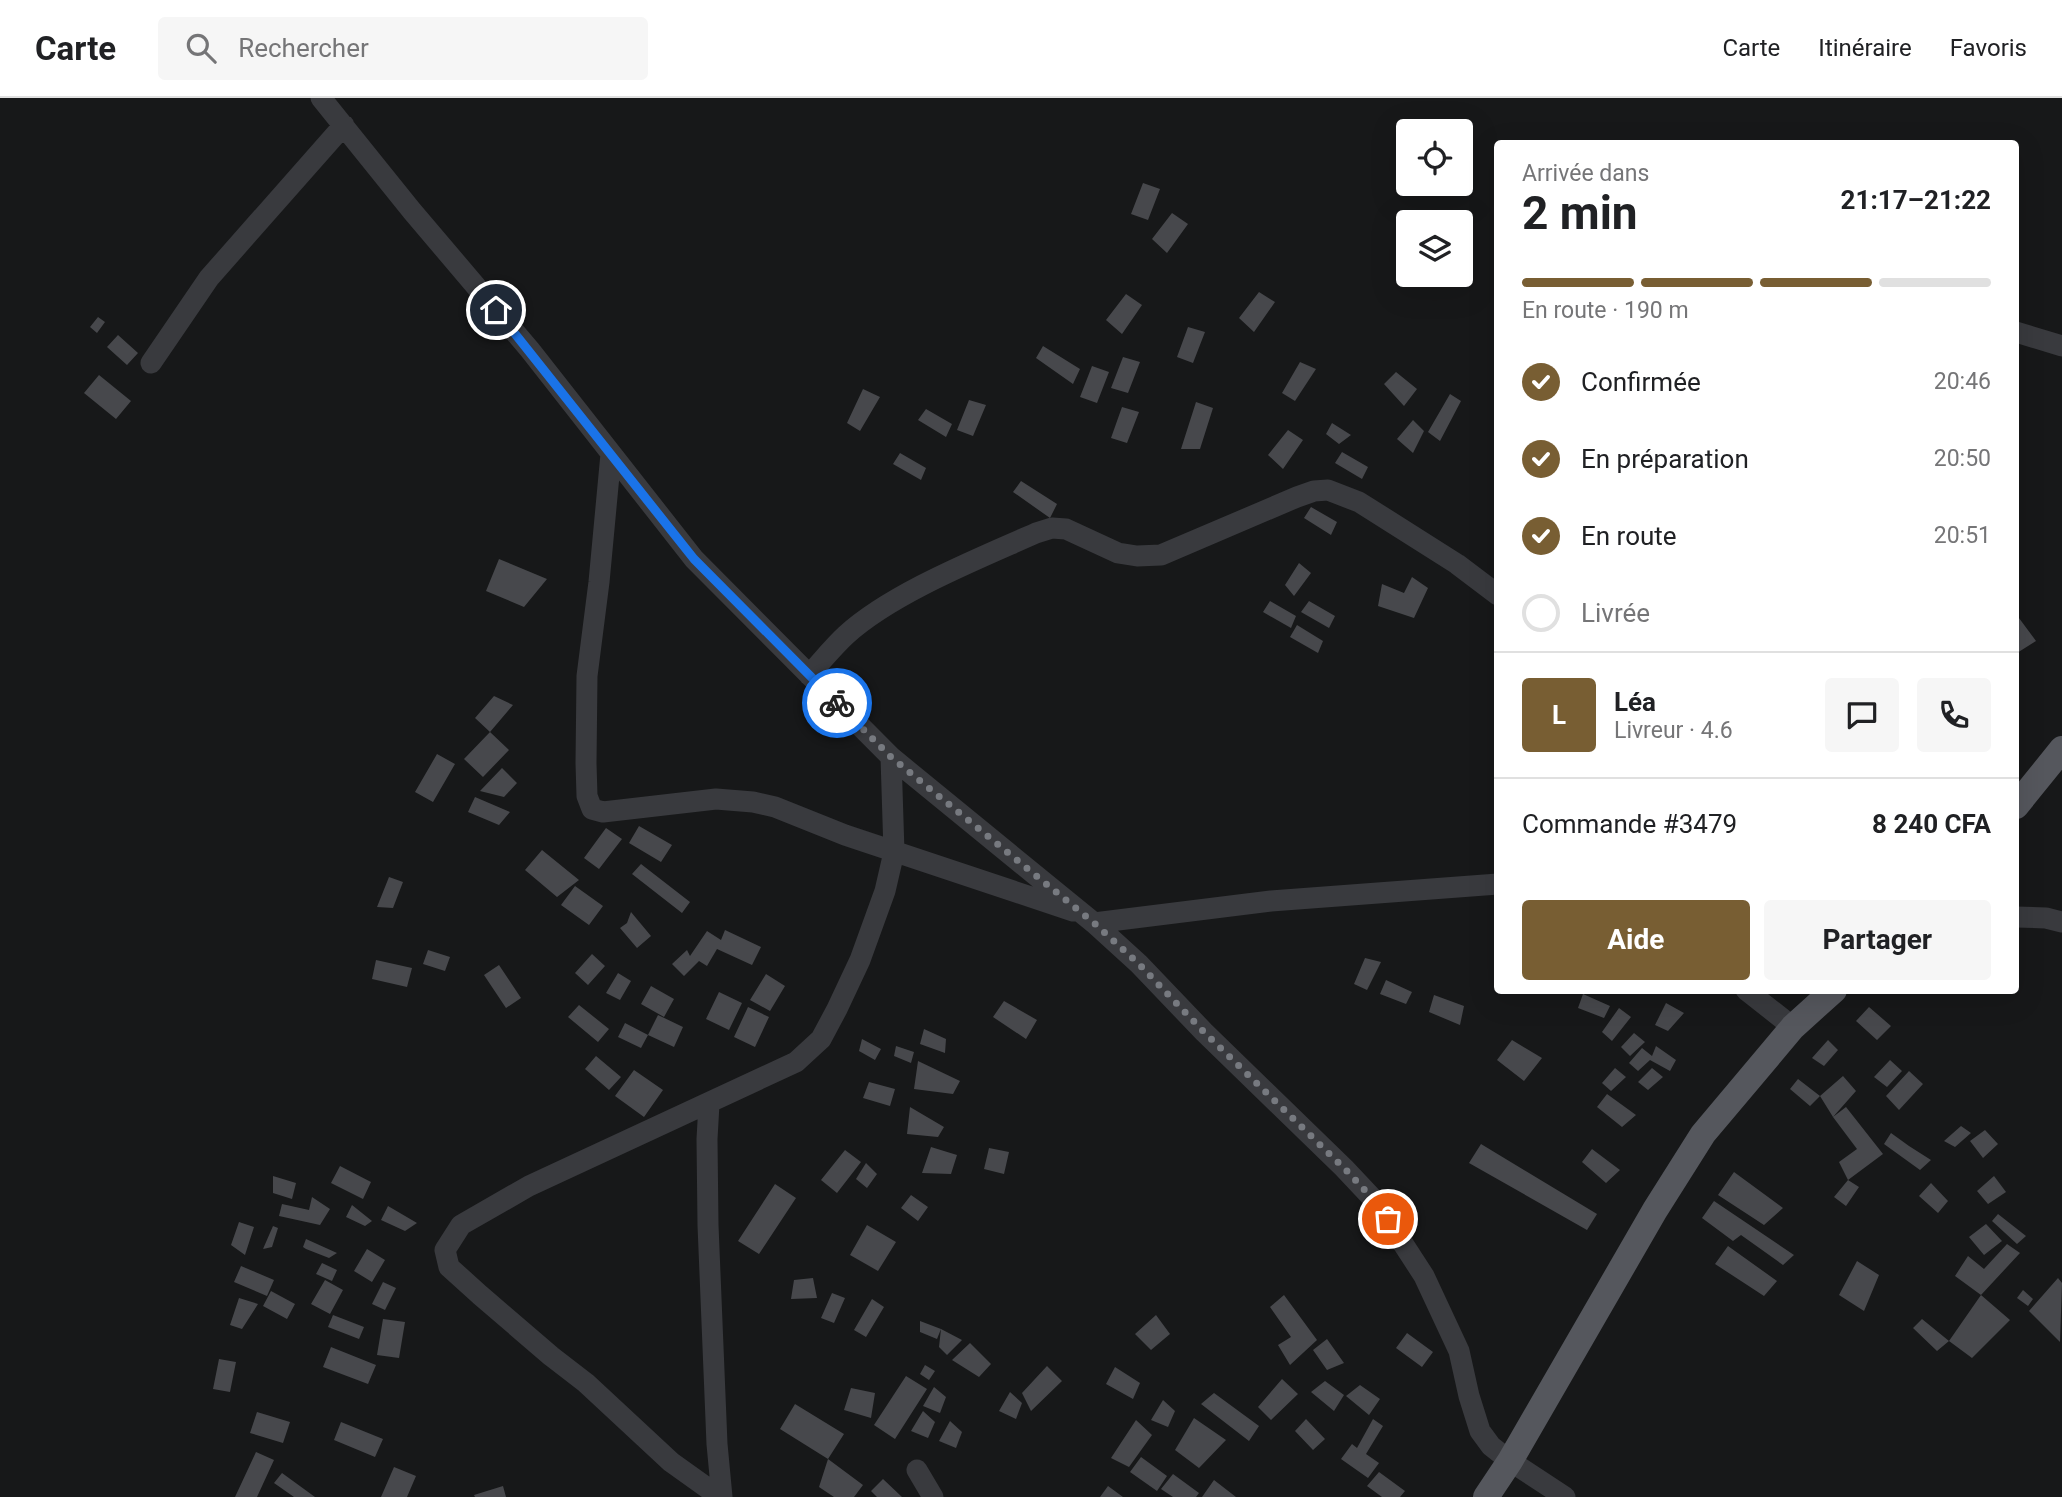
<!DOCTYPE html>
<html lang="fr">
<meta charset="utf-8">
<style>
body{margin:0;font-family:Roboto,sans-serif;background:#f6f6f6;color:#202124;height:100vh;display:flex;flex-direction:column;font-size:26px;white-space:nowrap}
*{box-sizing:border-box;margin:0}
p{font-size:23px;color:#757577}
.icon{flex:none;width:38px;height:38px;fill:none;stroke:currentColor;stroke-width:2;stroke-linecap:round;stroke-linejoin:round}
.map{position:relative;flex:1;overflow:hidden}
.drawer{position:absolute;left:1494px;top:42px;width:525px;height:854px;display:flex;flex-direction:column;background:#fff;border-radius:7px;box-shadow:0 7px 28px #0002}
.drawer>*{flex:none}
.controls{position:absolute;left:1396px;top:21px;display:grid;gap:14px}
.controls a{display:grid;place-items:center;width:77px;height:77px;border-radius:7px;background:#fff;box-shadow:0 7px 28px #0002;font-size:35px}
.pin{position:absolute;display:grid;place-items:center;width:60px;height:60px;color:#fff;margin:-30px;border:4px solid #fff;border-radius:50%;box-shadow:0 2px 7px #0007}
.courier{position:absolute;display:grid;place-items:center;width:70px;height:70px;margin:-35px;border:5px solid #1a73e8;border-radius:50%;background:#fff;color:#222;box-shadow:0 2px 9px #0007}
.headline em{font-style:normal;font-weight:700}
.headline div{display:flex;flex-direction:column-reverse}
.headline{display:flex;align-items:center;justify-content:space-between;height:119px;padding:0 28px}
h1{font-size:46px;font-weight:700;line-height:52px}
.bar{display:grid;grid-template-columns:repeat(4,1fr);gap:10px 7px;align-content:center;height:84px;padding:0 28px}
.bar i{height:9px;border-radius:5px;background:#e0e0e0}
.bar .current{background:#785e33}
.bar p{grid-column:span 4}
.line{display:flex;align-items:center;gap:18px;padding:0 28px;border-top:2px solid #e0e0e0}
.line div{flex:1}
.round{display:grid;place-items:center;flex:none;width:74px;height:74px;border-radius:7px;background:#f6f6f6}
ol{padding:0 28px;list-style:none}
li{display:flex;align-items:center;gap:21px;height:77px}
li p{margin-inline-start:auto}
li .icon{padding:7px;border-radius:50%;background:#785e33;color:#fff;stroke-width:4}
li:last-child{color:#757577}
li i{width:38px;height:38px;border:4px solid #e0e0e0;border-radius:50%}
.primary-button{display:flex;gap:14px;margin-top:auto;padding:14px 28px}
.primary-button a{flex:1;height:80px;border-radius:7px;background:#785e33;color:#fff;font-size:28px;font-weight:700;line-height:80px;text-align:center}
.primary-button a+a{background:#f6f6f6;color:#202124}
header{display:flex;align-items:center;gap:42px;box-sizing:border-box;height:98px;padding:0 35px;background:#fff;border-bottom:2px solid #e0e0e0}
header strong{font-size:33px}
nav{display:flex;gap:38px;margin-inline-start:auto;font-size:24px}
.search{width:490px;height:63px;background:#f6f6f6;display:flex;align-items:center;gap:18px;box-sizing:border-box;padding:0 24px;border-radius:7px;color:#757577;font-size:26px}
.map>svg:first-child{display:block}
.building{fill:#47484c}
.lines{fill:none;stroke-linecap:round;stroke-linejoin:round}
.minor{stroke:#393a3e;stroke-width:21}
.major{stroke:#55575d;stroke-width:26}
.done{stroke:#777a80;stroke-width:7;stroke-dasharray:0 12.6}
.route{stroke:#1a73e8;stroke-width:9}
</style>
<header>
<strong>Carte</strong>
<div class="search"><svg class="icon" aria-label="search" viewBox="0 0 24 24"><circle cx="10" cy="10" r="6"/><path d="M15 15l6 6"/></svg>Rechercher</div>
<nav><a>Carte</a><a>Itinéraire</a><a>Favoris</a></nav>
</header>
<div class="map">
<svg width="2062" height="1399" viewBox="0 0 2062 1399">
<rect width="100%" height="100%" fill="#171819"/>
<path class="building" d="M1143 85 1160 91 1148 122 1131 116Z
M1172 115 1188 126 1167 155 1152 141Z
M1259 194 1275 204 1254 234 1239 220Z
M1126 196 1142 207 1122 236 1106 222Z
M98 219 105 224 97 235 90 229Z
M1188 229 1205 234 1193 265 1177 259Z
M118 237 138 255 127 267 107 249Z
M1043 248 1080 271 1073 286 1036 260Z
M1123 259 1140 264 1128 295 1111 290Z
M1300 264 1316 271 1295 303 1282 295Z
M1092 268 1109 274 1097 305 1080 299Z
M1396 274 1417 291 1404 308 1384 286Z
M99 277 131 303 116 321 84 295Z
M863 291 880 299 860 333 847 325Z
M1450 296 1461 303 1440 343 1428 334Z
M969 302 986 307 973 338 957 332Z
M1196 304 1213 310 1200 351H1181Z
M1122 309 1139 314 1127 345 1111 340Z
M926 311 952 326 946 339 918 322Z
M1413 322 1424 333 1413 355 1397 341Z
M1332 325 1351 337 1339 346 1326 336Z
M1288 332 1303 342 1283 371 1268 357Z
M1342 354 1368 369 1362 381 1335 365Z
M900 355 926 370 921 382 893 366Z
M1021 383 1057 406 1050 420 1013 394Z
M1311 409 1337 424 1331 437 1304 420Z
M499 461 547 481 524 509 486 493Z
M1299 465 1311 475 1294 498 1285 487Z
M1412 479 1428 490 1414 520 1378 508 1382 486 1404 495Z
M1270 503 1296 518 1291 530 1263 514Z
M1309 503 1335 518 1329 530 1301 514Z
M2016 516 2036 543 2017 555 2016 553Z
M1297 527 1323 543 1318 555 1290 539Z
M494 598 513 607 490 634 509 652 483 679 464 661 490 634 475 620Z
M437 656 455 666 433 704 415 694Z
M502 670 517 685 504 699 480 693Z
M475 699 510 714 499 727 468 714Z
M639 728 672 747 661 764 629 745Z
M606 730 622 741 599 771 584 760Z
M542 752 579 782 557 799 525 772Z
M641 766 690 804 682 815 632 776Z
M389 779 403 784 393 810 377 809Z
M575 788 603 808 589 827 561 807Z
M631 814 651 838 637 850 620 830 627 825Z
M725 832 761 849 752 867 717 851 707 868 699 863 684 878 672 866 687 852 690 858 707 833 721 842Z
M428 852 450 859 445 873 423 866Z
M592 856 605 868 588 887 575 875Z
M1365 860 1381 864 1367 892 1354 886Z
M376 862 412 870 407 889 372 881Z
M499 867 521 900 506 910 484 877Z
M618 875 631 883 620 902 606 895Z
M766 876 785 888 770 913 750 902Z
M1386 882 1412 894 1406 906 1380 896Z
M651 888 674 901 664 919 641 906Z
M719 894 742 905 729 932 706 921Z
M1583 896 1610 908 1604 920 1578 910Z
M1434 897 1464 908 1460 927 1429 914Z
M1004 903 1037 922 1026 941 993 919Z
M1666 905 1684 915 1668 933 1655 927Z
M579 907 609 931 598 944 568 919Z
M748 909 769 919 755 949 734 939Z
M1869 909 1891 928 1877 942 1856 923Z
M1619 910 1631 919 1612 943 1602 934Z
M658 917 683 929 674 949 648 937Z
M625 925 648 937 641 950 618 939Z
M924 931 946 941 945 955 920 946Z
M1634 935 1645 944 1630 958 1621 949Z
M862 941 881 951 875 962 859 953Z
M1512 942 1542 960 1524 983 1497 962Z
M1828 942 1838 952 1824 968 1812 960Z
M896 948 914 954 911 965 894 958Z
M1656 948 1676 962 1670 973 1650 962 1638 973 1629 965 1642 950 1652 958Z
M596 958 621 979 609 992 585 971Z
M1890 962 1902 973 1887 989 1874 979Z
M918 963 960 983 953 996 914 991Z
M1615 970 1626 979 1611 993 1602 985Z
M1652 970 1663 979 1648 992 1638 984Z
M634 972 663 992 644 1019 615 998Z
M1909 973 1923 986 1899 1012 1886 998Z
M1843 978 1856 993 1833 1019 1820 998Z
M1798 981 1820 998 1810 1008 1790 991Z
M869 984 895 991 890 1008 863 1000Z
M1607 996 1636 1017 1622 1029 1597 1009Z
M910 1009 944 1029 938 1039 907 1036Z
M1846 1009 1883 1056 1848 1082 1839 1064 1857 1051 1833 1019Z
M1961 1028 1971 1035 1955 1049 1944 1043Z
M1985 1032 1998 1046 1983 1060 1970 1043Z
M1891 1035 1909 1048 1931 1062 1920 1072 1884 1046Z
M1481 1046 1597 1116 1587 1132 1469 1065Z
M931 1049 957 1057 951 1076 922 1075Z
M989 1050 1009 1054 1004 1076 984 1071Z
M1592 1051 1620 1072 1606 1085 1582 1064Z
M845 1052 861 1064 837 1095 821 1082Z
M866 1065 877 1076 867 1090 856 1081Z
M340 1068 371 1084 363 1101 331 1085Z
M1734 1074 1783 1110 1764 1127 1718 1097Z
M273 1078 296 1085 292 1101 273 1095Z
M1994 1078 2006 1094 1988 1106 1977 1093Z
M1848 1082 1859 1089 1846 1108 1834 1099Z
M1931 1085 1948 1103 1938 1115 1919 1098Z
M775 1086 796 1100 759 1156 738 1143Z
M911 1097 928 1109 918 1123 901 1110Z
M312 1099 330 1111 320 1127 279 1118 282 1106 309 1112Z
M1714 1103 1794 1157 1783 1167 1741 1137 1733 1143 1702 1120Z
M352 1107 372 1123 365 1128 346 1119Z
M388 1108 417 1125 405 1133 381 1122Z
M1998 1116 2026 1138 2017 1146 1992 1123Z
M239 1124 254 1129 245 1157 231 1147Z
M1986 1126 2002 1143 1984 1157 1969 1139Z
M867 1127 896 1144 878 1173 850 1157Z
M273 1128 278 1130 272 1149 263 1151Z
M306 1141 337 1155 329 1160 306 1151 303 1149Z
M2007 1146 2020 1155 1981 1197 1955 1178 1968 1158 1984 1171Z
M1728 1148 1777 1183 1764 1198 1715 1166Z
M367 1151 385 1162 372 1184 354 1173Z
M1857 1163 1879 1177 1864 1213 1839 1197Z
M322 1165 337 1172 332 1183 316 1176Z
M241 1168 274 1182 267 1198 234 1184Z
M813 1180 817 1200 791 1201 794 1182Z
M2058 1180 2062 1185 2060 1244 2029 1213Z
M325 1182 343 1192 330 1216 311 1206Z
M383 1184 396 1190 385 1212 372 1206Z
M2023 1192 2033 1201 2028 1208 2017 1200Z
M271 1193 295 1206 287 1221 263 1208Z
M832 1195 845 1200 834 1225 821 1220Z
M1284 1197 1317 1242 1290 1267 1278 1247 1291 1239 1270 1209Z
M1981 1197 2010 1222 1972 1260 1949 1243 1937 1253 1913 1230 1922 1221 1949 1243Z
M239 1200 258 1206 242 1231 230 1227Z
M872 1201 884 1209 866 1239 854 1232Z
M333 1217 364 1229 359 1241 328 1229Z
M1156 1217 1170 1236 1151 1252 1135 1236Z
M383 1221 405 1224 399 1260 377 1257Z
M920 1223 941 1231 962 1242 947 1257 939 1249 941 1231 937 1241 920 1234Z
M1407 1235 1433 1254 1422 1269 1396 1250Z
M1327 1241 1344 1265 1327 1272 1313 1252Z
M970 1245 991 1266 979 1279 952 1262Z
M331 1249 376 1267 368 1286 323 1269Z
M219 1261 236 1264 230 1294 213 1291Z
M925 1267 935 1273 929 1282 920 1276Z
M1047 1268 1062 1283 1031 1313 1022 1295Z
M1115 1269 1140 1285 1133 1301 1106 1286Z
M906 1278 927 1291 895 1341 874 1327Z
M1282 1281 1298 1296 1271 1322 1258 1309Z
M1325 1283 1344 1297 1334 1313 1311 1294Z
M1360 1287 1380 1301 1369 1317 1346 1298Z
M934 1289 946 1299 940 1315 923 1308Z
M851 1290 875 1295 871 1320 844 1312Z
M1010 1294 1022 1305 1016 1321 999 1313Z
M1214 1295 1259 1328 1249 1343 1201 1306Z
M1163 1302 1175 1313 1168 1329 1151 1322Z
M795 1306 844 1336 828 1361 780 1331Z
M923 1313 935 1324 928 1340 911 1333Z
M257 1314 290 1324 283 1345 250 1335Z
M1194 1320 1226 1342 1199 1370 1175 1352Z
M1306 1321 1325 1341 1313 1352 1295 1333Z
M1373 1321 1383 1328 1366 1356 1379 1365 1368 1380 1341 1361 1352 1346 1357 1350Z
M1136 1322 1152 1337 1129 1369 1111 1360Z
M950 1323 962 1334 956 1350 939 1343Z
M341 1324 383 1341 375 1359 334 1342Z
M256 1354 274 1362 257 1399H235Z
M1141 1359 1167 1378 1157 1393 1130 1374Z
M828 1361 863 1387 854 1399H834L819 1389Z
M394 1369 416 1378 407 1399H381Z
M1379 1374 1405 1393 1400 1399H1382L1367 1388Z
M282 1375 315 1399H294L274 1385Z
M1173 1376 1199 1395 1196 1399H1173L1161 1391Z
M883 1381 902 1399H877L871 1393Z
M1214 1382 1236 1399H1202Z
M503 1388 506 1399H475L474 1397Z
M1108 1388 1123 1399H1100Z"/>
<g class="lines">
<path class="minor" d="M321 0 412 113 530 252 694 461 891 659 1094 825 1139 866 1204 934 1344 1070 1376 1104 1424 1178 1459 1253 1469 1298 1480 1333 1491 1348 1510 1363 1565 1399
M2016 234 2062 248
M151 265 209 180 344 27
M611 356 599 484 587 578 586 665 587 698 592 711 603 714 716 701 753 704 775 709 845 737 1073 813
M809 577C821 564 833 549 846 537 892 495 978 461 1036 435L1052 430 1066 431 1118 455 1137 458 1161 457 1297 399 1314 393 1328 392 1359 404 1457 466 1498 497
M2016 819 2046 820 2062 824
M1094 825 1271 803 1498 786
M1746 892 1793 929
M709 1006 707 1041 708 1127 717 1346 722 1399
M917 1372 933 1399
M720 1399 671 1364 586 1285 551 1258 480 1197 449 1169 445 1152 461 1127 529 1088 796 964 821 941 837 911 860 862 885 793 894 754 891 659"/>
<path class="major" d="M2016 708 2062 651
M1486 1399 1510 1363 1655 1112 1703 1036 1793 929 1834 892"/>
</g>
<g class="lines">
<path class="done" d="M837 605 891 659 1094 825 1139 866 1204 934 1344 1070 1376 1104 1388 1121"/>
<path class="route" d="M496 212 694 461 837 605"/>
</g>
</svg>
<div class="controls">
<a><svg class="icon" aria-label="locate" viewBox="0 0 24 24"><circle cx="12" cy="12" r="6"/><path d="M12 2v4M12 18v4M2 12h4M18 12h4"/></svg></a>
<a><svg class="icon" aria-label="layers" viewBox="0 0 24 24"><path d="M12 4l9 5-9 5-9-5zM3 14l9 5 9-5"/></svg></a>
</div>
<div class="pin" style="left:1388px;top:1121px;background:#ea580c"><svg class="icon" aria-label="bag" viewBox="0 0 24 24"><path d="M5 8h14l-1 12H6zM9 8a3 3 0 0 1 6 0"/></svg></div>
<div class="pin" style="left:496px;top:212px;background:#1f2937"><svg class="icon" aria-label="home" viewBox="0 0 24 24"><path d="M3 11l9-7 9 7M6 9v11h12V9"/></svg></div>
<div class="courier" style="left:837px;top:605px"><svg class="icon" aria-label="bike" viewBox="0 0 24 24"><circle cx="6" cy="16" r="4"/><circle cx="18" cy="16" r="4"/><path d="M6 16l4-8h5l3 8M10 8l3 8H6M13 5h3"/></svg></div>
<section class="drawer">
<div class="headline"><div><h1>2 min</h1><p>Arrivée dans</p></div><em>21:17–21:22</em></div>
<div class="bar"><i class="current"></i><i class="current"></i><i class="current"></i><i></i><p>En route · 190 m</p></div>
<ol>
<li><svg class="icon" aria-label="check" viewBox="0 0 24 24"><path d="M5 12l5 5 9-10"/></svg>Confirmée<p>20:46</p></li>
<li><svg class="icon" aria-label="check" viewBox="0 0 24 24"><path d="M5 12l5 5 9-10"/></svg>En préparation<p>20:50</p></li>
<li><svg class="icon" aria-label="check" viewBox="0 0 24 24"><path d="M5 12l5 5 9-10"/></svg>En route<p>20:51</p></li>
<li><i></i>Livrée</li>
</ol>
<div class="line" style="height:126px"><b class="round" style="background:#785e33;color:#fff">L</b><div><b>Léa</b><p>Livreur · 4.6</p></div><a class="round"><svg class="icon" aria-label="chat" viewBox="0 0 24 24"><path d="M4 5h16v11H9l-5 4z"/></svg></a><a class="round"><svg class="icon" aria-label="phone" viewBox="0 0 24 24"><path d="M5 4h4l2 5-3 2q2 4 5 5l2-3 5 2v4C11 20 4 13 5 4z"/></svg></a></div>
<div class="line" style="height:91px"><div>Commande #3479</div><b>8 240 CFA</b></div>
<div class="primary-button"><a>Aide</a><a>Partager</a></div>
</section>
</div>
